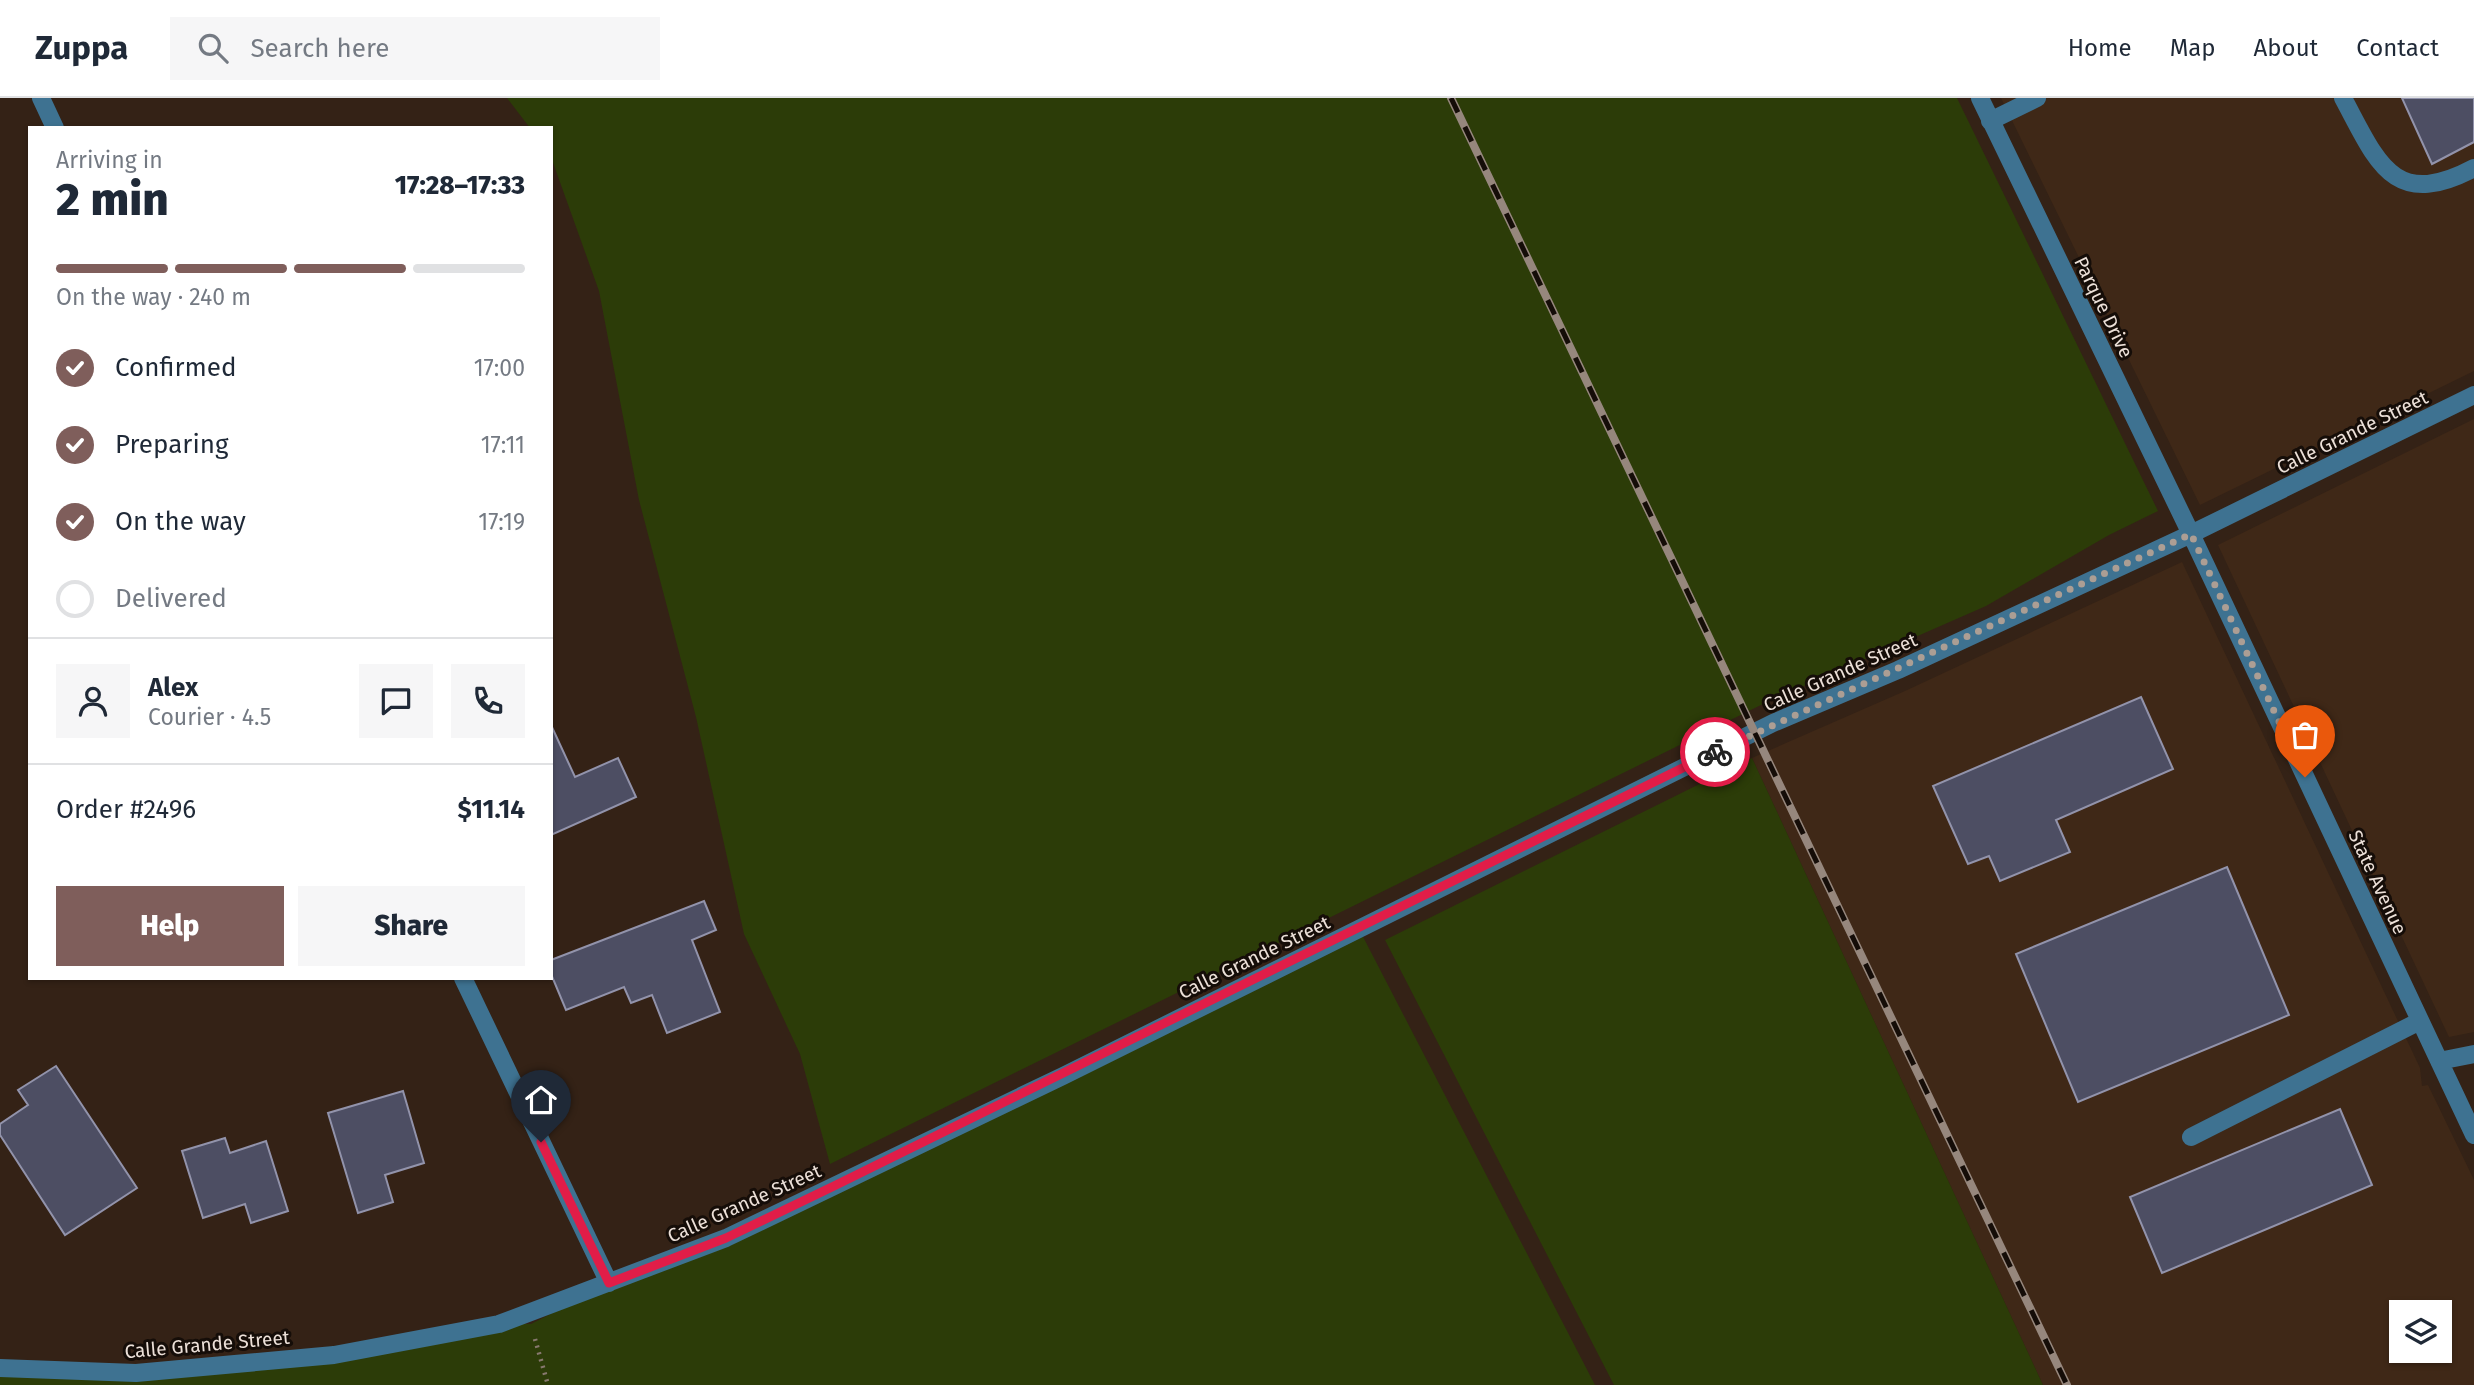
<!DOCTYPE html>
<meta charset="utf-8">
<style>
body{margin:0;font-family:"Fira Sans",sans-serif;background:#f6f6f7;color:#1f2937;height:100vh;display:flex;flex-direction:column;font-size:26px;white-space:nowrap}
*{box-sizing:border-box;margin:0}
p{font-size:23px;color:#747a83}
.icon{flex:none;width:38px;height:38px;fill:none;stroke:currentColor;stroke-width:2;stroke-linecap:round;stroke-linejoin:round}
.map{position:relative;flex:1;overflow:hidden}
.sheet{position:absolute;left:28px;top:28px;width:525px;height:854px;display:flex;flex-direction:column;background:#fff;border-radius:0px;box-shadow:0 2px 5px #0004}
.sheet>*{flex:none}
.buttons{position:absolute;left:2389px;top:1202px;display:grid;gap:14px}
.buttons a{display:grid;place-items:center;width:63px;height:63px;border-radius:0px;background:#fff;box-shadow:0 2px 5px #0004;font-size:35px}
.pin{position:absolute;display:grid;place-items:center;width:60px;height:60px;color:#fff;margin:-72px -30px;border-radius:50% 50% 50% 0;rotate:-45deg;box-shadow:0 0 7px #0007}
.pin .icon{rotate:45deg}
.courier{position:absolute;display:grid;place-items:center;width:70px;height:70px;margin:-35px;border:5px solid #e11d48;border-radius:50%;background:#fff;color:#222;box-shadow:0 2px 9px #0007}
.overview em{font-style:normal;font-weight:800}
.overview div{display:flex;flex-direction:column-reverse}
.overview{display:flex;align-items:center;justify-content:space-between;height:119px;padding:0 28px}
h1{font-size:46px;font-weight:800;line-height:52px}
.bar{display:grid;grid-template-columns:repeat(4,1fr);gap:10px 7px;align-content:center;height:84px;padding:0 28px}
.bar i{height:9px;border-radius:5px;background:#e0e1e3}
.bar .selected{background:#7f5e5b}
.bar p{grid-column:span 4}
.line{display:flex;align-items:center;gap:18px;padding:0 28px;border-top:2px solid #e0e1e3}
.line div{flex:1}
.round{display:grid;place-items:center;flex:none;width:74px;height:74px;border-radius:0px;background:#f6f6f7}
ol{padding:0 28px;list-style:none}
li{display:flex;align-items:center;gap:21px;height:77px}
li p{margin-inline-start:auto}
li .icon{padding:7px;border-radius:50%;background:#7f5e5b;color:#fff;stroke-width:4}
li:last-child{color:#747a83}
li i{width:38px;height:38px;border:4px solid #e0e1e3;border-radius:50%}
.primary-button{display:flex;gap:14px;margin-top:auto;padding:14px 28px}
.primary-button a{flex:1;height:80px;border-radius:0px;background:#7f5e5b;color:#fff;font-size:28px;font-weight:800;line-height:80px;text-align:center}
.primary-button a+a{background:#f6f6f7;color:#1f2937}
header{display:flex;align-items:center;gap:42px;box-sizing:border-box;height:98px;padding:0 35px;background:#fff;border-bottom:2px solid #e0e1e3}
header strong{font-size:33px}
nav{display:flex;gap:38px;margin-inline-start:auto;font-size:24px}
.search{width:490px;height:63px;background:#f6f6f7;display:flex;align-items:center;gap:18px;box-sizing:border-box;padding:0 24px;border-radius:0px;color:#747a83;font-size:26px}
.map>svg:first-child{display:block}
.built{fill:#3f2817;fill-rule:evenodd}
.green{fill:#2c3c08}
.building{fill:#4d4e63;stroke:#9293ab;stroke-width:2}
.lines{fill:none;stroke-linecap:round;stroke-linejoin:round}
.path{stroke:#87786e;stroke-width:4.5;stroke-dasharray:2 5;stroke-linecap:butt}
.minor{stroke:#3e7291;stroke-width:18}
.rail-casing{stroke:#96877d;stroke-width:8}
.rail{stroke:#150d08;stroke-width:5;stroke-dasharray:16;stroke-linecap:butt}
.done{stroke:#ac9e94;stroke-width:7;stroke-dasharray:0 12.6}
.route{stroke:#e11d48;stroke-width:9}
.labels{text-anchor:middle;stroke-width:6;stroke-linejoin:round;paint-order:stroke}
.street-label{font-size:19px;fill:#ece0d8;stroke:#150d08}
</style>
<header>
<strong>Zuppa</strong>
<div class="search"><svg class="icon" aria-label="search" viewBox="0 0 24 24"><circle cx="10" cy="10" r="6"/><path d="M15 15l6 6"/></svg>Search here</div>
<nav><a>Home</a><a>Map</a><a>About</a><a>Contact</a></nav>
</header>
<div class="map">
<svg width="2474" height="1287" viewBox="0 0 2474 1287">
<rect width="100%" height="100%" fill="#342216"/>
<path class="built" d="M2001 0H2474V273L2200 407Z
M2474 321V934L2449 939 2218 447Z
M2182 464 2420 970 2422 988 2428 987 2474 1082V1287H2043L1752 660 1905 593ZM2401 1214H2440V1253H2401Z"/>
<path class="green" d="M507 0H1957L2158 413 2109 437 1986 508 1765 605 830 1066 800 956 744 836 696 619 639 402 599 193 551 59V30H530Z
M1752 660 2043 1287H1614L1385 842Z
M1359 831 1595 1287H0V1266L136 1275 499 1226H531L617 1182Z"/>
<path class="building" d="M2402 0H2474V44L2432 66Z
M2141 599 2173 671 2056 722 2070 754 2000 783 1989 758 1968 766 1933 688Z
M551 627 575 679 618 660 636 699 551 737Z
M2227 769 2289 917 2078 1004 2016 856Z
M704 803 716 832 692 842 720 914 667 935 652 897 631 905 624 889 566 912 551 876V862Z
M56 968 137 1090 65 1137 0 1037V1026L28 1007 18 992Z
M403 993 424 1065 385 1077 393 1104 358 1115 328 1015Z
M2340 1011 2372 1087 2162 1175 2130 1099Z
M225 1040 230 1055 266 1043 288 1113 251 1125 245 1106 203 1120 182 1053Z"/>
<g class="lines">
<path class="path" d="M535 1241 548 1287"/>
<path class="minor" d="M41 0 55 30
M1980 0 2191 436 2474 1037
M2343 0C2377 63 2393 113 2474 70
M1990 23 2037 0
M463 880 609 1185
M2439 963 2474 956
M2191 1039 2420 923
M0 1270 136 1275 334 1257 499 1226 726 1140 1063 978 1773 625 1898 572 2191 436 2474 297"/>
<g class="rail-casing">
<path id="rail" d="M1451 0 2067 1287"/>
</g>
<use href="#rail" class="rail"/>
</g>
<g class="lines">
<path class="done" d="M1715 654 2191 436 2305 679"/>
<path class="route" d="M541 1044 609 1185 726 1140 834 1088 1715 654"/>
</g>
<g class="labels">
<g class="street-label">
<text transform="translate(2104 209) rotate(64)" y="7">Parque Drive</text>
<text transform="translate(2352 334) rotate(-26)" y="7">Calle Grande Street</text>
<text transform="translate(1840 574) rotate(-24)" y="7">Calle Grande Street</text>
<text transform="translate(2378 784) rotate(65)" y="7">State Avenue</text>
<text transform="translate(1254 859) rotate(-26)" y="7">Calle Grande Street</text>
<text transform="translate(744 1105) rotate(-24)" y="7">Calle Grande Street</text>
<text transform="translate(207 1246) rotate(-5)" y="7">Calle Grande Street</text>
</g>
</g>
</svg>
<div class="buttons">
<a><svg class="icon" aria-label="layers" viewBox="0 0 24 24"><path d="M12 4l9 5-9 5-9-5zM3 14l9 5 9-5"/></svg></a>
</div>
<div class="pin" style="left:2305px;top:679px;background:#ea580c"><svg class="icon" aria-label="bag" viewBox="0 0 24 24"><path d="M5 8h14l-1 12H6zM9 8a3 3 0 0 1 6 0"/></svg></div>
<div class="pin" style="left:541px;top:1044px;background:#1f2937"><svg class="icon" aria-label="home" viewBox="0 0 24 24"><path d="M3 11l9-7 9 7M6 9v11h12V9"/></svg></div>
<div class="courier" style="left:1715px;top:654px"><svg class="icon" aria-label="bike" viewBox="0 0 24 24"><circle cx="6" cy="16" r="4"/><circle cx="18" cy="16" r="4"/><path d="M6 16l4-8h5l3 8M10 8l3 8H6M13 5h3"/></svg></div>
<section class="sheet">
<div class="overview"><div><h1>2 min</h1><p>Arriving in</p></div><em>17:28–17:33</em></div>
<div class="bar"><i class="selected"></i><i class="selected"></i><i class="selected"></i><i></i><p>On the way · 240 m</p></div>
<ol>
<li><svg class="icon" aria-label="check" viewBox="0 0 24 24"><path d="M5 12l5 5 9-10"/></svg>Confirmed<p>17:00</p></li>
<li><svg class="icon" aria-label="check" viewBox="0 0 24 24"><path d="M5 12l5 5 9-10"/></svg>Preparing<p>17:11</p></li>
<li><svg class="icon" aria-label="check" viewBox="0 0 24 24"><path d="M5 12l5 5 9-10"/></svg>On the way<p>17:19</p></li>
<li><i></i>Delivered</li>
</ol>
<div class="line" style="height:126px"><a class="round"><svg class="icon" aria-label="person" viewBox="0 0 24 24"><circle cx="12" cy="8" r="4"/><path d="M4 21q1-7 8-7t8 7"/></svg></a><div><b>Alex</b><p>Courier · 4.5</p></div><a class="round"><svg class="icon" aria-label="chat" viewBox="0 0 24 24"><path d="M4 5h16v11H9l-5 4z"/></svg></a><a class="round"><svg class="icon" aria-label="phone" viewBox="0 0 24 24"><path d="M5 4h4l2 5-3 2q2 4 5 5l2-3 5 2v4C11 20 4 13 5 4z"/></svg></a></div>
<div class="line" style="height:91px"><div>Order #2496</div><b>$11.14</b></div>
<div class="primary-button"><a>Help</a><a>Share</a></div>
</section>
</div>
